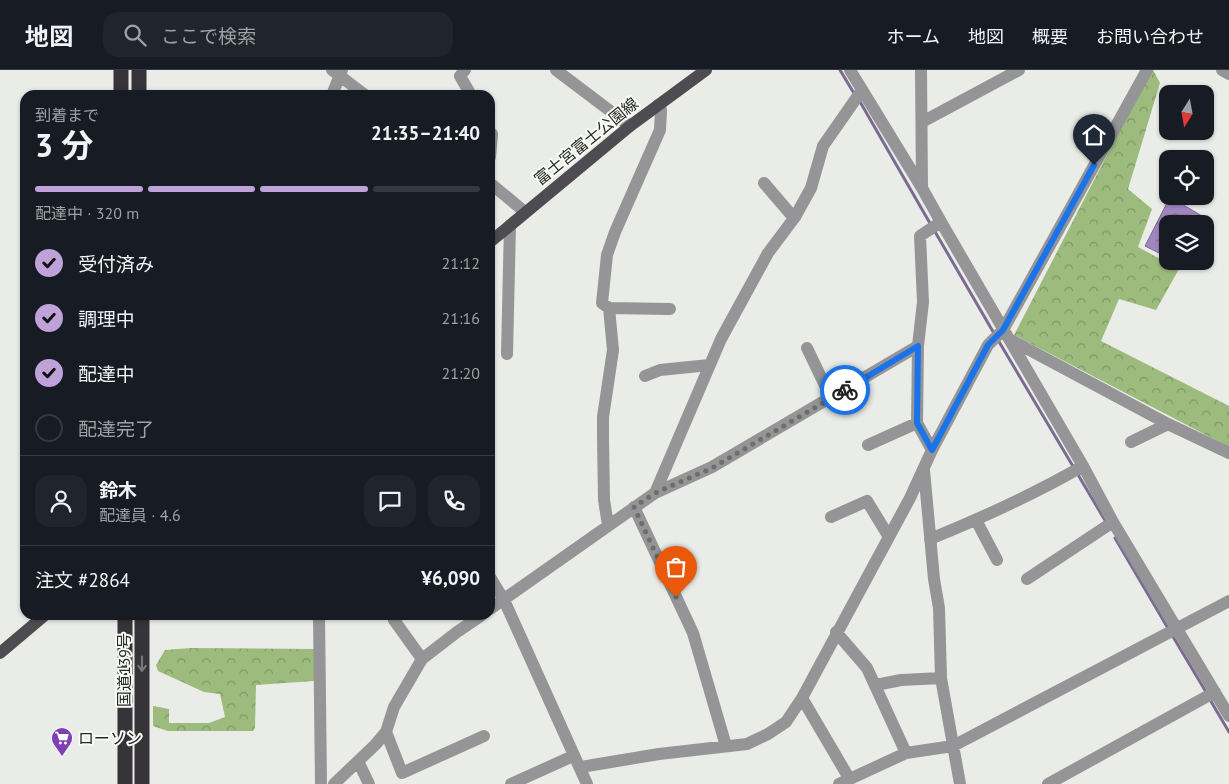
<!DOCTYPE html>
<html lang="ja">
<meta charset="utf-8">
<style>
body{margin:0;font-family:"PT Sans","Noto Sans JP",sans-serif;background:#20242c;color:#f1f3f6;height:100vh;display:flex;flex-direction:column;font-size:19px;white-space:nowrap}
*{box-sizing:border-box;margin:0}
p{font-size:16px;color:#9ea1a6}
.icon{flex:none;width:28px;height:28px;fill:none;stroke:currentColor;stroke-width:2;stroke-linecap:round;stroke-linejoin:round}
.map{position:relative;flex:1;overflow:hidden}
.panel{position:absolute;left:20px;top:20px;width:475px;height:530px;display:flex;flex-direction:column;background:#171b24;border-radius:15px;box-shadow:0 1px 4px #0004}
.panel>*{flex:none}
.needle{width:32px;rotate:191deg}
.buttons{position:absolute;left:1159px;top:15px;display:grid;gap:10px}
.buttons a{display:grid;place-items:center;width:55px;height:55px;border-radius:10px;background:#171b24;box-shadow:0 1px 4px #0004;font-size:25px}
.pin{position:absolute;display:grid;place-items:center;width:42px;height:42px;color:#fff;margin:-51px -21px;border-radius:50% 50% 50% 0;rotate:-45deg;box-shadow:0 0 5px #0007}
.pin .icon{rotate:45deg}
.courier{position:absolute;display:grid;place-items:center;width:50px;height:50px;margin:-25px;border:4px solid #1a73e8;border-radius:50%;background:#fff;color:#222;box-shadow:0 1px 6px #0007}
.overview em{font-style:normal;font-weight:700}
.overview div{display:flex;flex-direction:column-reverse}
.overview{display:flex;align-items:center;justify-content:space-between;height:85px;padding:0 15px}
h1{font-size:32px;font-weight:700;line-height:38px}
.bar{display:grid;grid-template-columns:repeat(4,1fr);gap:8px 5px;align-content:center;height:60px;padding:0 15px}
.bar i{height:6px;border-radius:4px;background:#363941}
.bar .on{background:#bea2d9}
.bar p{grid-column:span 4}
.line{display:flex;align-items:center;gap:12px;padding:0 15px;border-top:1px solid #363941}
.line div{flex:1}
.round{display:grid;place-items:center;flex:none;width:52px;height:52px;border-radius:15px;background:#20242c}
ol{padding:0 15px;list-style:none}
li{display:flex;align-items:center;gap:15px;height:55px}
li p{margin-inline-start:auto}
li .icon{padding:5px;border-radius:50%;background:#bea2d9;color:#111;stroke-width:4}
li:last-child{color:#9ea1a6}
li i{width:28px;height:28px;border:2px solid #363941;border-radius:50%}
header{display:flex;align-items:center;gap:30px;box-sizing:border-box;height:70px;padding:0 25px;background:#171b24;border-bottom:1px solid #363941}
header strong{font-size:24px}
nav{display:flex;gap:28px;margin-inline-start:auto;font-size:18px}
.search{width:350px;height:45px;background:#20242c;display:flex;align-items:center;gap:12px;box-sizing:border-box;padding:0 18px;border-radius:15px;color:#9ea1a6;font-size:19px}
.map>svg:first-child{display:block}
.forest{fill:url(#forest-crowns)}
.water{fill:url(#water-ripples);stroke:#7d6a93}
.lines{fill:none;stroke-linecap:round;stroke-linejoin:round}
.stream{stroke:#7d6a93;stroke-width:3}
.minor{stroke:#959496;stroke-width:12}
.major{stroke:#4e4c51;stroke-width:12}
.highway{stroke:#363439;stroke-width:15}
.oneway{stroke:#7a7a7b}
.done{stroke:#6c6e6a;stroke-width:5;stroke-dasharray:0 9}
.route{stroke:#1a73e8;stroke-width:6}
.labels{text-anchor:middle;stroke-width:4;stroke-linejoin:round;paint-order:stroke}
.street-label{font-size:16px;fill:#282927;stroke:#f8fbf5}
.poi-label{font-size:16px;fill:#282927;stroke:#f8fbf5;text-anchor:start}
</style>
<header>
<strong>地図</strong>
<div class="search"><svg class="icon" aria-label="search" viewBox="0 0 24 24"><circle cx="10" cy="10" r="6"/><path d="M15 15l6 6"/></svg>ここで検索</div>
<nav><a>ホーム</a><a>地図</a><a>概要</a><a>お問い合わせ</a></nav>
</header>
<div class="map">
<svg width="1229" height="714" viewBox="0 0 1229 714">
<defs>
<pattern id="forest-crowns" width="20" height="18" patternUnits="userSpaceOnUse" patternTransform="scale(1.25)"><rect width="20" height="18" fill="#9cbb7d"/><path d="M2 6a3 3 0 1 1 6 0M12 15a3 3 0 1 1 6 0" fill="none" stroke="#7f9866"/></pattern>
<pattern id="water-ripples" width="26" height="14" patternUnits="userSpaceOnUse" patternTransform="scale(1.25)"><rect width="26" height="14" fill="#a286c1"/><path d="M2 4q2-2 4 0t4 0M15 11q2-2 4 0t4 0" fill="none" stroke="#846e9d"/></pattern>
</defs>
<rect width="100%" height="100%" fill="#eaede7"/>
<path class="forest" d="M1151 0H1153L1160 13 1128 119 1152 139 1138 177 1179 199 1156 240 1119 229 1101 271 1229 336V377L1014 265Z
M191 578 314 579V611L256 615 255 658 253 661H168L153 656V636L169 639V653H209L225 647 220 624 204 622 158 601 156 595 165 580Z"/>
<path class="water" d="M1170 127 1202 146 1198 154H1168L1167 187 1145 176Z"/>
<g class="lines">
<path class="stream" d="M840 0 855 25
M859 30 931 155
M934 160 995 265
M998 270 1074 398
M1077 403 1106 452
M1115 468 1169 560
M1172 565 1206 622
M1209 628 1229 662"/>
<path class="minor" d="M332 0 365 25
M465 0 460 6 471 25
M556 0 630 56
M850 0 922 118 941 152 1083 396 1113 452 1229 646
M921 0 922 118
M1222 0 1229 4
M332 25 342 0
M922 52 1019 0
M490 62 492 64 490 87
M490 113 525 142
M764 113 794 148
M609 238 670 239
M1009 269 1168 354 1229 383
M807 278 831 328
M507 284 510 155
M645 306 660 300 709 295
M1131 372 1168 354
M868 375 917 353
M932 380 917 353 918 276 923 232 920 166 941 152
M924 400 934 509 939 538 941 608 960 714
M655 423 712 397 918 276
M634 437 693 563 726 676
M831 447 867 431 889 467
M976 450 997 490
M608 455 604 430 603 366V347L613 280 609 238 602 233 607 185 615 162 660 60 661 40 658 35
M930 469C982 448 1034 424 1083 396
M490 507 504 530 587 714
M1027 509 1113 452
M490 539 655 423 721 269 768 183 795 147 811 118 823 76 862 20
M319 545 321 714
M392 545 394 550 422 589
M836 562 867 598 906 683 953 676 1229 531
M876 615 901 610 941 608
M802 628 849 708
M386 662 402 703 484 666
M358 691 369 714
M581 697 659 684 747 674 768 664 786 652 802 628 910 428 932 380 988 275 1003 260 1147 0
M334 714 375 675 386 662 394 637 422 589 457 562 482 545
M511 714 573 686
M839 714 906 683
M1048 714 1215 622"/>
<path class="major" d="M490 172 630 56 706 0
M0 583 45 545"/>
<path class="highway" d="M121 0V25
M139 0V25
M142 545V714
M125 714V545"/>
</g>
<defs><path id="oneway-shaft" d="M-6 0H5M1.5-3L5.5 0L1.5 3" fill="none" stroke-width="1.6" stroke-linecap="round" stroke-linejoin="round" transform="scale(1.25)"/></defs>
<use class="oneway" href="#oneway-shaft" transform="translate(142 594) rotate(90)"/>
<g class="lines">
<path class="done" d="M676 527 634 437 655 423 712 398 845 320"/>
<path class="route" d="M845 320 918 276 917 353 932 380 988 275 1003 260 1094 95"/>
</g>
<defs>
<g id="supermarket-pin" transform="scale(1.125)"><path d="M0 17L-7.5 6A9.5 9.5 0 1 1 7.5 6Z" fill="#7f40b5" stroke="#f8fbf5"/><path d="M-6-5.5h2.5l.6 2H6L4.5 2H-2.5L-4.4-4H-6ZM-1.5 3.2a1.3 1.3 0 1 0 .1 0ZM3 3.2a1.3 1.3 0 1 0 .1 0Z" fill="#fff"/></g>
</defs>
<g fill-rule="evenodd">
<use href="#supermarket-pin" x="62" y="668"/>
</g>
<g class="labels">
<g class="street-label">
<text transform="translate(586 71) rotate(-39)" y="6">富士宮富士公園線</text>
<text transform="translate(124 600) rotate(-90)" y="6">国道139号</text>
</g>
<g class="poi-label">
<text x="78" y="674">ローソン</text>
</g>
</g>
</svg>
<div class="buttons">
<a><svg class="needle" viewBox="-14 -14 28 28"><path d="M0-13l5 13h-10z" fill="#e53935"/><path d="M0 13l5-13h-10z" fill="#9ea1a6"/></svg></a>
<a><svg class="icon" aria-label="locate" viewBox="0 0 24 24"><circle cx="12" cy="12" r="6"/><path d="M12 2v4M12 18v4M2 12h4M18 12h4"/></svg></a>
<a><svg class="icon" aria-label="layers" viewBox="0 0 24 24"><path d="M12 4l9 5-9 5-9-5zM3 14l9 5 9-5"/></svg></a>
</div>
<div class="pin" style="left:676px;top:527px;background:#ea580c"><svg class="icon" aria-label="bag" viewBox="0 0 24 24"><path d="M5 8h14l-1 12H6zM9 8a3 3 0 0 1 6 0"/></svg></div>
<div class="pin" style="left:1094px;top:95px;background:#1f2937"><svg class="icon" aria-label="home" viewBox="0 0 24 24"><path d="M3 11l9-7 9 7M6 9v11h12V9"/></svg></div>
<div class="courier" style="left:845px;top:320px"><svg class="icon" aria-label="bike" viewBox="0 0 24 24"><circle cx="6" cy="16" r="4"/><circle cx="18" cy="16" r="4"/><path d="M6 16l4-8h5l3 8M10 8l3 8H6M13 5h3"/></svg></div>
<section class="panel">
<div class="overview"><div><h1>3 分</h1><p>到着まで</p></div><em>21:35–21:40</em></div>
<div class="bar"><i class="on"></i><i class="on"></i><i class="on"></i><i></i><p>配達中 · 320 m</p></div>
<ol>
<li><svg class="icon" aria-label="check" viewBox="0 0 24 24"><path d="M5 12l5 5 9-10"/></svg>受付済み<p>21:12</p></li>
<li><svg class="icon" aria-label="check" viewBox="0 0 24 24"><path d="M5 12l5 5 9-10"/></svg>調理中<p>21:16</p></li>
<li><svg class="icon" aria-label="check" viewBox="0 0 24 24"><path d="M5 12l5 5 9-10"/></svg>配達中<p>21:20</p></li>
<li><i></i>配達完了</li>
</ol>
<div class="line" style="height:90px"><a class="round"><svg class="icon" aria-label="person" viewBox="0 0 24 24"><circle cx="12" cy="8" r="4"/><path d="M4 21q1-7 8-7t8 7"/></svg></a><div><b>鈴木</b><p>配達員 · 4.6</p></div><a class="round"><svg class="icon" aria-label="chat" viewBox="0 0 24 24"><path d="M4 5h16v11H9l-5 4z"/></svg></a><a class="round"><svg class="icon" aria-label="phone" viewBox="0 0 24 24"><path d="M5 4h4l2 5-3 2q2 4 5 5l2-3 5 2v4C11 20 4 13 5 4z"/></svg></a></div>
<div class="line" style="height:65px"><div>注文 #2864</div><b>¥6,090</b></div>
</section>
</div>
